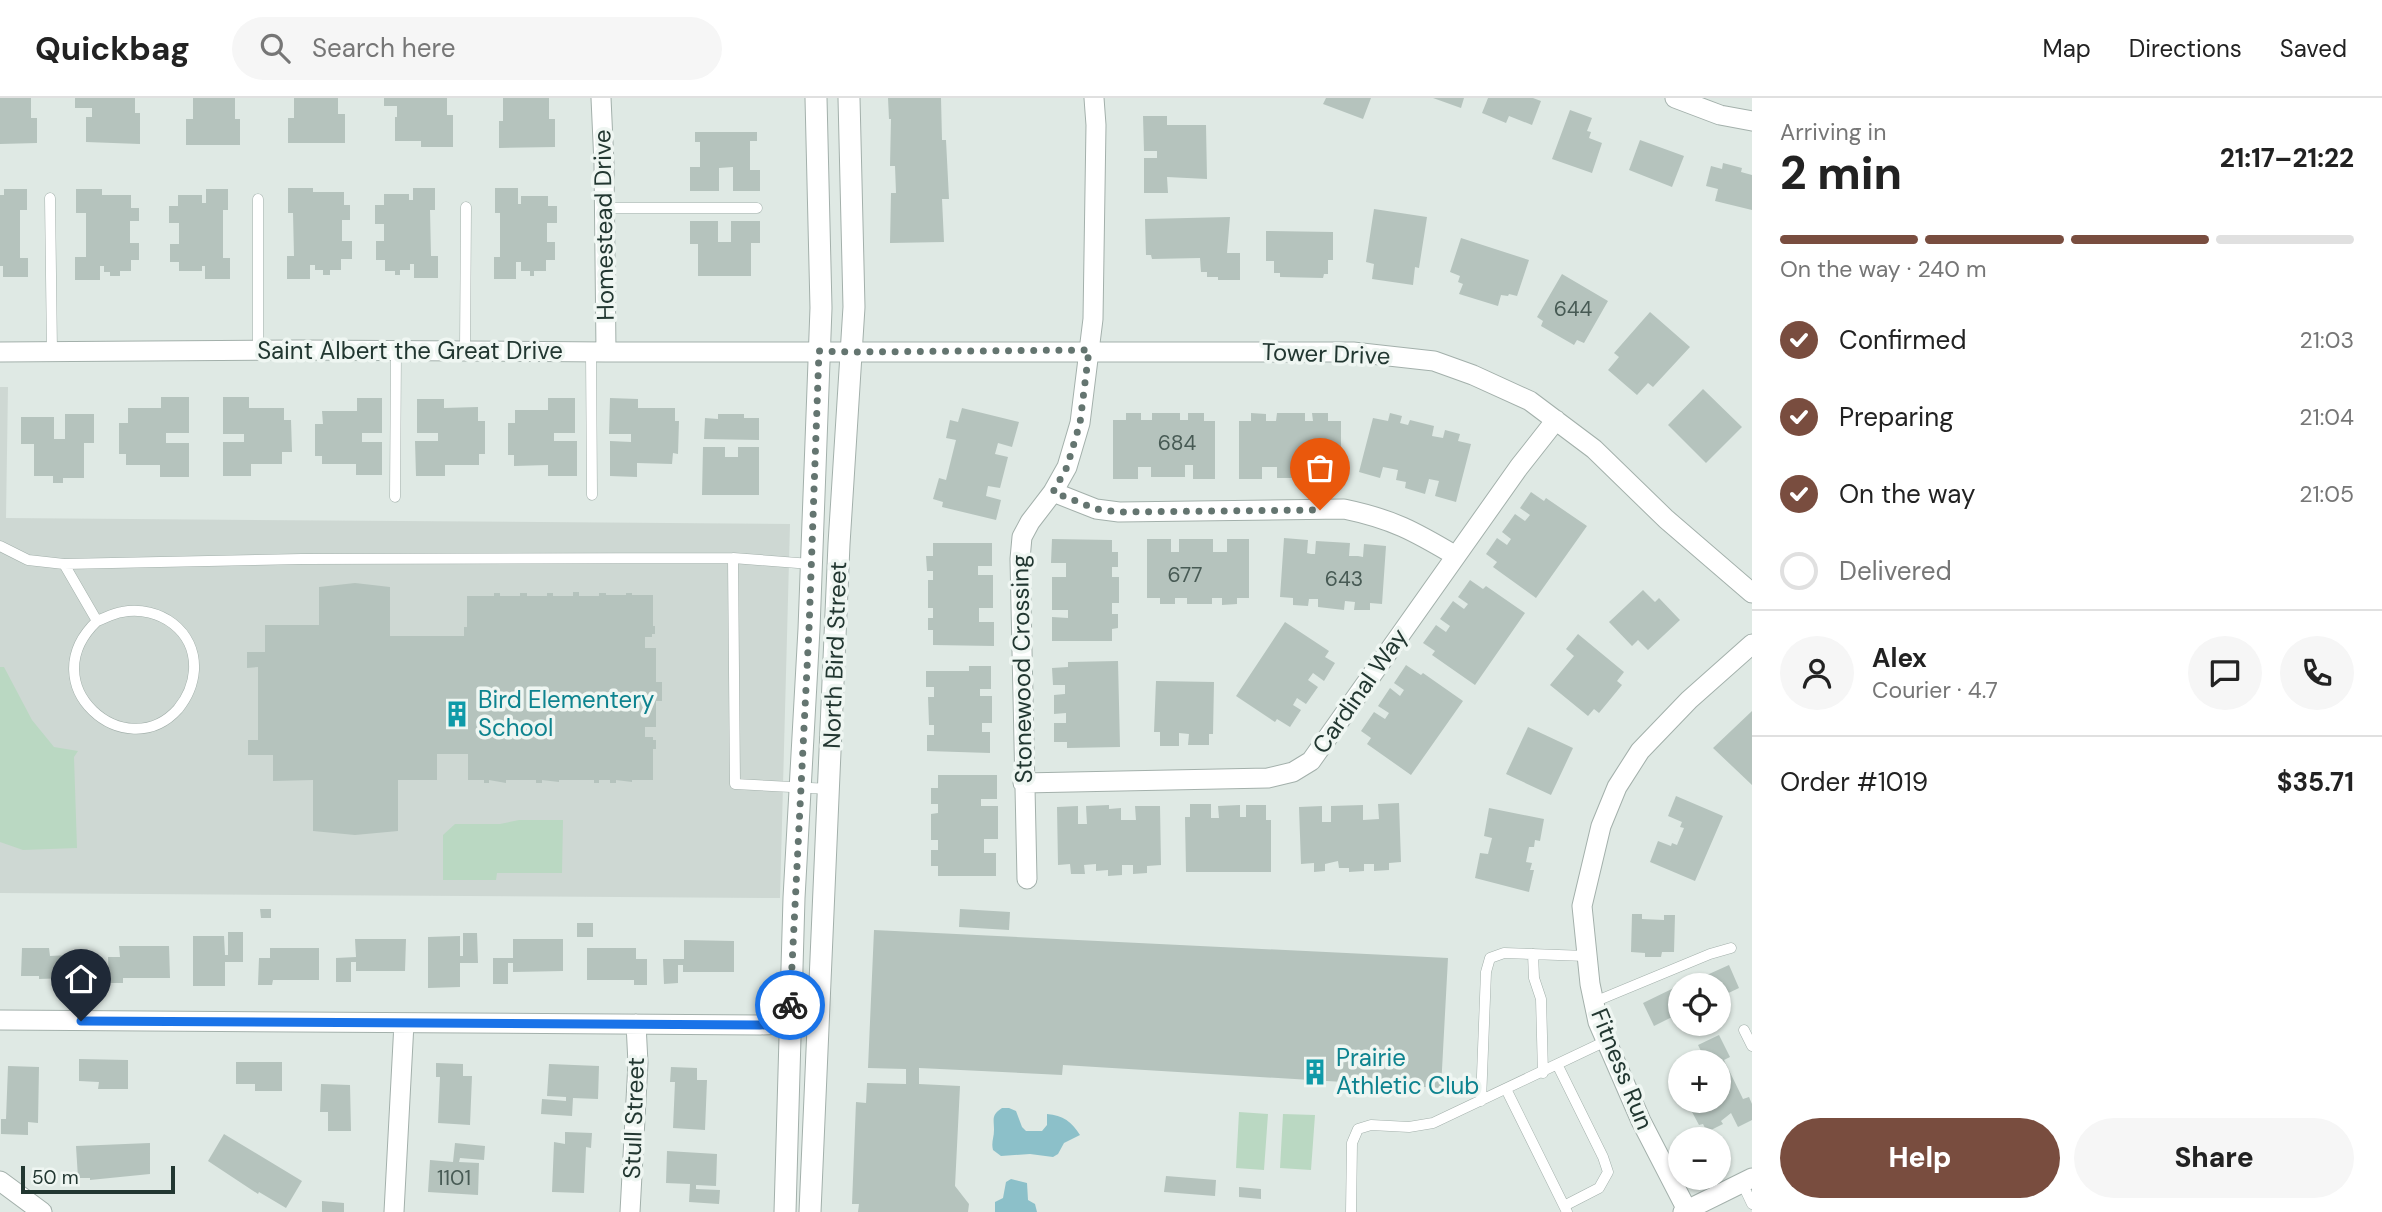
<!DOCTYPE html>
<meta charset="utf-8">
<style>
body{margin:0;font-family:"DM Sans",sans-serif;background:#f6f6f6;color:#222;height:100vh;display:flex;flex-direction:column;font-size:26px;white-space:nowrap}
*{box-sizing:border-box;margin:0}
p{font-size:23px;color:#767676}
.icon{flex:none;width:38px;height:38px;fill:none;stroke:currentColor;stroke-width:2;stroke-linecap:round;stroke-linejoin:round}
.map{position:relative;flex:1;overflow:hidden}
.details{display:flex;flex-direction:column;background:#fff;width:630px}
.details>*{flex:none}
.controls{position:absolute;left:1668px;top:875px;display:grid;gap:14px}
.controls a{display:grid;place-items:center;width:63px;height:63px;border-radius:50%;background:#fff;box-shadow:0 2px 5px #0004;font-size:35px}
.scale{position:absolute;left:21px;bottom:18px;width:154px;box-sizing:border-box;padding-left:7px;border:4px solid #223731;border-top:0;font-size:19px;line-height:24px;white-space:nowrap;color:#223731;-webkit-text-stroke:5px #eff6f2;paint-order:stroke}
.pin{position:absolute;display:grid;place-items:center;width:60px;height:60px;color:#fff;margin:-72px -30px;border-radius:50% 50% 50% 0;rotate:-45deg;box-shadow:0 0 7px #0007}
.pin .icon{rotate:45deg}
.courier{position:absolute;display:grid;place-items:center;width:70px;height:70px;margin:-35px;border:5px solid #1a73e8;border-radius:50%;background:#fff;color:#222;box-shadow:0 2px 9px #0007}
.summary em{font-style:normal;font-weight:800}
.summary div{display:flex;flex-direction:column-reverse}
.summary{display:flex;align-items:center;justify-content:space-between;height:119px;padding:0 28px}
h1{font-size:46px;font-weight:800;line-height:52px}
.bar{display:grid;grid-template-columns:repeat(4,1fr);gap:10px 7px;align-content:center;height:84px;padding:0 28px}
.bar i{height:9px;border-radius:5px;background:#e0e0e0}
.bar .on{background:#794d3f}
.bar p{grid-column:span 4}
.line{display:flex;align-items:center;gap:18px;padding:0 28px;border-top:2px solid #e0e0e0}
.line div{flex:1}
.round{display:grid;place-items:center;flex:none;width:74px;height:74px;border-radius:37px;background:#f6f6f6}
ol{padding:0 28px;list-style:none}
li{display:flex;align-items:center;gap:21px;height:77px}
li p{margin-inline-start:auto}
li .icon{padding:7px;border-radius:50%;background:#794d3f;color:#fff;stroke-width:4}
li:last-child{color:#767676}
li i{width:38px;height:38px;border:4px solid #e0e0e0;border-radius:50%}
.action{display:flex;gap:14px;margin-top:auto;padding:14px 28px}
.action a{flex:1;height:80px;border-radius:42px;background:#794d3f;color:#fff;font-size:28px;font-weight:800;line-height:80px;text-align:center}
.action a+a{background:#f6f6f6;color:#222}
header{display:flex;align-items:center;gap:42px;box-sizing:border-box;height:98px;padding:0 35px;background:#fff;border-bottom:2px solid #e0e0e0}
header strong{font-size:33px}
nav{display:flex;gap:38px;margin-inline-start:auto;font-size:24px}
.search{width:490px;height:63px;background:#f6f6f6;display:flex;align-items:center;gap:18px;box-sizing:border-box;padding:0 24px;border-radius:38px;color:#767676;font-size:26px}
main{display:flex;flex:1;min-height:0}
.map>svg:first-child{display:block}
.built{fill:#ced8d3}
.green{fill:#bad8c2}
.water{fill:#8cc0c9}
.building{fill:#b5c3bd}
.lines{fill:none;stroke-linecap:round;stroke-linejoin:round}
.service-casing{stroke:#a3b0ab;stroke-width:11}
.minor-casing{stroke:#a3b0ab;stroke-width:21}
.tertiary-casing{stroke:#a3b0ab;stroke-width:23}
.service{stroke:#fff;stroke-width:10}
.minor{stroke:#fff;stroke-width:19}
.tertiary{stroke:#fff;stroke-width:21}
.done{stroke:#647570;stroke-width:7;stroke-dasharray:0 12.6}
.route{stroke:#1a73e8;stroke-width:9}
.labels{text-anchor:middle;stroke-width:7;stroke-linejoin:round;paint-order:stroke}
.number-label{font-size:21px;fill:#475a54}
.street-label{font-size:24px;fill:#223731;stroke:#eff6f2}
.culture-label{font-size:24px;fill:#0d838f;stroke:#eff6f2;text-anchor:start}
</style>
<header>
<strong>Quickbag</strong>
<div class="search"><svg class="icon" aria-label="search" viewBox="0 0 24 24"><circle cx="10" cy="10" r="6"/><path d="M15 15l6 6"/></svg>Search here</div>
<nav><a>Map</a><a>Directions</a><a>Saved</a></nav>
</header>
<main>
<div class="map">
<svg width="1752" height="1114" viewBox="0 0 1752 1114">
<rect width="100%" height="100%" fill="#dfe9e4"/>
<path class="built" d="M0 289H8L6 420 790 426 780 800 0 795Z"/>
<path class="green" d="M0 569H4L32 622 54 649 78 653 74 659 77 750 23 752 0 744Z
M519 722H563L562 775H497L496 782H443V737L455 726H500Z
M1239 1014 1268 1016 1264 1072 1236 1070Z
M1283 1016 1315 1017 1311 1072 1280 1070Z"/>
<path class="water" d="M1002 1010H1009L1016 1013 1022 1029 1026 1033H1042L1047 1027V1016C1063 1017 1072 1024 1080 1037L1064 1045 1058 1056 1053 1059 1030 1056 1001 1058 993 1052C991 1044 994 1040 994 1032 994 1021 991 1017 1002 1010Z
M1011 1081 1027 1085 1028 1102 1035 1106 1037 1114H995V1104L1003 1100 1006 1084Z"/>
<path class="building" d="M0 0H31V20H37V45L0 46Z
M75 0H135V15H140V46L86 44V19H92V10H75Z
M193 0H235V21H240V47H186V21H193Z
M294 0H338V16H345V45H288V20H294Z
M384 0H447V17H453V49H421V43H395V19H397V8H384Z
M503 0H549V21H555V49L499 50V23H503Z
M888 0H941L942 42H946L949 101H942L944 144 890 145 891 95H896L895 68H890L891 21H889Z
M1326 0H1371L1363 21 1323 6Z
M1433 0H1464L1461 10Z
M1488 0H1533L1541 3 1532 27 1509 18 1506 25 1482 15Z
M1570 12 1592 20 1587 33 1591 34 1589 40 1602 45 1592 75 1552 61Z
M1143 18H1167V27H1206L1207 81 1167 79 1168 95H1144V60H1157V53H1144Z
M695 34H757V43H750V72H760V93H733V69L719 70V93H690V69H700V44H695Z
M1640 42 1684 58 1672 89 1629 72Z
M1723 65 1742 70 1741 74 1752 77V112L1715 103 1718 91 1706 88 1711 68 1722 71Z
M288 90H313V94H344V107H350V122H342V143H352V161H341V172H330V177H323V172H315V167H310V181H287V158H294L293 115H288Z
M413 90H435V112H430L431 158H438V180H414V166H410V172H400V177H395V173H385V162H376V143H384V126H375V107H384V96H409V102H413Z
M495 90H518V106H521V98H548V108H557V125H547V144H555V162H546V173H534V178H530V173H521V164H516V181H494V159H500V115H495Z
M4 91H27V112H20V160H28V179H3V168H0V97H4Z
M76 91H102V97H131V110H139V123H130V145H139V162H131V173H120V178H110V174H104V168H100V182H75V159H86V115H76Z
M206 91H228V112H223V160H230V181H205V168H202V173H179V164H170V146H179V125H169V108H178V97H202V105H206Z
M1374 111 1427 119 1419 170 1415 169 1413 187 1372 181 1374 166 1366 164Z
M1230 119 1227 155H1240V182H1218V179H1207V174H1201L1200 160 1152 161 1151 157H1146L1145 121Z
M690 123H718V144H731V123H760V145H751V178H698V146H690Z
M1266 133 1333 134V162H1328V176H1324L1323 180 1280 179V175H1274V163H1266Z
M1461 140 1529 162 1517 198 1509 196 1508 198 1501 197 1498 208 1459 196 1463 186 1458 184 1460 178 1450 174Z
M1562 176 1608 203 1584 245 1577 242 1574 247 1541 228 1543 223 1537 219Z
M1650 214 1690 249 1653 289 1648 285 1637 297 1608 272 1619 259 1614 255Z
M1703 291 1742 329 1706 365 1668 327Z
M161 299H189V335H166V345H189V379H160V367H126V356H119V325H128V310H161Z
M223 299H249V310H284V322H291L292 354H282V366H251V378H223V344H244V336H223Z
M357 300H382V335H362V344H382V377H356V366H322V358H315V326H323L322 313H357Z
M548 300H575V335H554V343H577V378H548V367L514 368V357H508V325H515V312H548Z
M610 300 638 301V310H675V323H679L678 356 673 355 672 366 637 365V379L610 378V343L631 344V336H609Z
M417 301H444V310L478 309V323H485V356H479V367H445V378H416L415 343H438V335H417Z
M962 310 1019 324 1012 349 998 345 995 356 1008 359 1000 390 988 388 986 398 1001 402 996 422 942 409 943 404 933 401 939 380 946 382 956 342 946 340 950 322 958 324Z
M1126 315H1141V322H1152V315H1180V322H1188V315H1204V323H1215V381H1193V367H1185V379H1151V369H1138V381H1113V322H1126Z
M1251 315 1266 316V323H1276L1277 315H1305V323H1313L1312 315H1328V323H1341V381H1319V366H1309L1310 380H1277V369H1262V381H1239V323H1251Z
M1390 315 1402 318 1400 325 1408 327 1410 322 1434 328 1432 338 1443 340 1445 332 1460 336 1458 343 1471 346 1456 404 1435 398 1439 383 1429 381 1425 396 1405 390 1406 384 1396 382 1398 372 1383 369 1380 380 1359 374 1373 320 1388 323Z
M65 316H94V345H84V380H63V385H53V378H34V346H21V319H54V341H65Z
M718 316H744V320H759V342L704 341 705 320 718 321Z
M703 349H725V359H738V349H759V397H702Z
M1531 394 1544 403 1546 400 1587 428 1536 500 1493 469 1497 464 1486 456 1497 440 1507 447 1511 441 1502 434 1515 416 1525 423 1530 417 1520 410Z
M1284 440 1308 442 1307 455 1311 456H1315L1316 443 1350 445 1349 458H1358L1363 459 1364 446 1386 448 1382 506 1370 505V512H1354L1355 504 1345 503 1344 512 1318 509V501H1309L1308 508 1293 507V500L1280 499Z
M1052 441 1112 442V454H1118V469H1112V479H1119V505H1112V516H1118V530L1112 531V543H1052V519L1068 520V512H1052V479H1066V465H1051Z
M1147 441H1171V454H1179V441H1213V454H1227V441H1249V500H1237V506L1222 507V500H1212V506H1187V500H1175V506H1160V500H1147Z
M933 445H992V468H978V477H993V510H979V524H994V548L933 547V532H928V520H933V510H928V482H933V473H927L926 458H933Z
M1470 482 1483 491 1486 488 1525 515 1475 587 1432 557 1435 553 1423 545 1436 527 1446 534 1450 528 1440 521 1453 503 1464 511 1468 506 1458 499Z
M355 485 390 489V538H464V529H467V498H494V495H500V498H520V495H527V498H547V495H553V498H573V494H579V498H599V495H606V497H626V495H632V497H653V528H655V536H652V539H645V550H656V584H662V603H656V629H645V639H653V642H656V651H653V682H632V684L616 682V685H610V682H599V685H594V682H559V684L542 682V685H536V682H506V685L489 682V685H484V682H468V656H437V682H398V733L355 737 313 733V682L273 683V657H248V642H258V569L247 570V554H265V527H319V489Z
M1643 492 1655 504 1659 500 1680 522 1648 552 1638 542 1632 548 1609 524Z
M1285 524 1329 553 1325 559 1335 565 1324 583 1313 575 1308 582 1318 589 1306 606 1297 600 1293 607 1301 612 1290 629 1277 621 1275 624 1236 598Z
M1578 536 1624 574 1617 583 1622 587 1599 615 1594 611 1588 618 1550 587 1574 558 1566 551Z
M1118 563 1120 649 1067 650V644H1054V625H1066V615L1054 616V597L1065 596V587H1053L1052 570 1068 569V564Z
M1406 567 1421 577 1423 575 1463 603 1411 677 1367 646 1371 640 1361 633 1374 614 1385 621 1389 615 1378 608 1390 590 1400 598 1404 592 1394 585Z
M969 568H991V591H980V598H992V625H982V634H990V655L927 653V637H934V627H929L928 599H934V589H926V573H969Z
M1156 583 1214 584 1213 636H1209V647H1188L1189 636 1179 635V648H1160V634H1154Z
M1752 613V687L1713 650Z
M1528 629 1573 650 1551 697 1506 676Z
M938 677H997V701H981V708H998V741H984V755H996V778H938V768H931V752H938V742H931V716L938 715V706H931V690H938Z
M1676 698 1723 718 1695 783 1650 764 1658 743 1671 748 1672 745 1677 747 1684 730 1680 729 1682 724 1668 718Z
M1399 705 1401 764 1389 765V772L1374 773V766H1364V773L1349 774V770H1339L1338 763 1325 766V773L1314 774V765L1301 766 1299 709 1322 708V724H1331V708L1363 707V722L1379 721 1378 706Z
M1190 706H1211V720H1219L1218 708 1240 707V719H1246V707H1266V722H1271V774H1186L1185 719H1190Z
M1109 707V711L1121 710V722H1136L1135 708H1160L1161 767 1147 768V775L1133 776V767H1122V777L1108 778V772L1096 773V766L1084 767 1085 776H1071L1070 766 1058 767 1057 709 1078 708V726H1087L1086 708Z
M1489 710 1544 721 1540 743 1535 742 1534 749H1529L1526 764 1532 765 1530 772H1534L1529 794 1475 780 1480 755 1488 756 1492 740 1484 738Z
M260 811H271V820H261Z
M960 811 1010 814 1009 832 959 829Z
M1632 816H1642V821L1664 822V817H1675L1674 854H1662L1661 859H1645V855L1631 854Z
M577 825H593V839H577Z
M874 832 1448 860 1441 990 1063 967 1062 977 919 970V986L960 988 955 1088 969 1106 968 1114H858L859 1106H852L856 1004 866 1005 867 985 906 986V971L868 970Z
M228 834H243V864H225V888H193V838H224L225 857H228Z
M463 835H477L478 865H460V889L428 890V839L460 838V858H463Z
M355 841H406L405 873H356V864H351V884H336V860L356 859Z
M513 841H563V873L513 874V865H508V886H493V860H513Z
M684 842 734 843V874H683V867H678V885L664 886 663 861H684Z
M119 848H169L170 880H123V885H109L108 859H120Z
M22 850H49L50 858 69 857 68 880 39 881V878H21Z
M270 850H319V882H273L272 887H258L259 860H270Z
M587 850H636V861H647V887H634V882H587Z
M1729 867 1739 890 1718 900V887H1690L1689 885Z
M1680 887V915L1654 928 1643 905Z
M1719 937 1730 959 1724 962 1743 1001 1749 999 1752 1006V1022L1738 1029 1731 1015 1721 1023 1723 1026 1707 1034 1703 1026 1699 1027 1691 1012 1696 1009 1693 1003H1718V964H1680L1685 962 1683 957 1688 955 1691 960 1698 956 1700 961 1704 959 1698 947Z
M79 961 128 962V991H98L99 984 79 983Z
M236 964H282V993H255V986H236Z
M436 965 463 966V978H472L470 1027 438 1025 440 979H436Z
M549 966 599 968 598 1001 573 1000 572 1018 541 1016 542 1001 566 1003V999L547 998Z
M8 968 39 969 38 1025 28 1024V1037L1 1036V1021H6Z
M671 969 697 970V982H707L705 1032 673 1030 675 984H670Z
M321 986 350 987 351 1033H328V1014H320Z
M565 1034 592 1035 591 1050 586 1049 584 1095 552 1094 554 1044 565 1046Z
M224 1036 302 1083 286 1110 259 1094 258 1096 208 1063Z
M150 1045V1076L90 1082V1080H78L76 1048Z
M455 1045 485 1048 484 1062 460 1060 459 1064 479 1065 478 1097 428 1094 430 1062 453 1064Z
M667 1053 717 1056 716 1088 696 1087V1091L720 1092 719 1106 689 1104 690 1086 666 1085Z
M1166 1078 1216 1082 1215 1098 1164 1094Z
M1239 1089 1261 1091V1101L1239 1099Z
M322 1103 344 1105V1114H322Z"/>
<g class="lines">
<g class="service-casing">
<path id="service" d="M50 100 52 254
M258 101V252
M605 110H757
M465 252 466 109
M591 254 592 397
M395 399 396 252
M0 448 28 462 64 466 302 461 733 460 811 466
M733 460 735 686 830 691
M64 466 97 523C30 587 126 669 178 611 187 600 193 587 194 572 196 533 160 507 122 514 114 515 105 520 97 523
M1533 856 1534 880 1541 901 1543 975
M1594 904 1710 856 1731 850
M1744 932 1752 948
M1558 968 1603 1059 1608 1074 1599 1090 1564 1108
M1506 991 1567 1114
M1481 1003 1486 874 1490 860 1504 855 1586 858
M1742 1085 1752 1106
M1351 1114 1352 1045 1358 1031 1371 1027 1409 1029 1433 1025 1606 943"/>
</g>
<g class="minor-casing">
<path id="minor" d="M601 0 604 66 606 254
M1675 0 1720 17 1752 23
M0 254 300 252 606 254H1353L1434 263 1473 277 1530 303 1594 351 1666 421 1752 495
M1053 394 1096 411 1119 414 1344 411C1392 421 1414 433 1456 458
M1023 685 1268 680 1293 674 1311 663 1519 369 1556 322
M1027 781 1020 461 1022 439 1030 424 1053 394 1067 369 1080 325 1093 221 1096 27 1094 0
M0 922 760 927 816 925
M0 1083 42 1114
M1687 1112 1641 1023 1598 924 1590 886 1582 808 1601 728 1617 689 1640 653 1689 602 1752 546
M394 1114 404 925
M630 1114 638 965 636 926
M1683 1114 1752 1080"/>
</g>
<g class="tertiary-casing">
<path id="tertiary" d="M785 1114 794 800 809 531 821 210 816 0
M810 1114 839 446 854 209 849 0"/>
</g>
<use href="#service" class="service"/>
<use href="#minor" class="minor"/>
<use href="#tertiary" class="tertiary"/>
</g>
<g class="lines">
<path class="done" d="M790 907 809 531 819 253 851 254 1089 252 1080 325 1067 369 1053 394 1096 411 1119 414 1320 412"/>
<path class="route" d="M81 923 760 927 789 926 790 907"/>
</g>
<defs>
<g id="building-bare" transform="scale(2.1)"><path d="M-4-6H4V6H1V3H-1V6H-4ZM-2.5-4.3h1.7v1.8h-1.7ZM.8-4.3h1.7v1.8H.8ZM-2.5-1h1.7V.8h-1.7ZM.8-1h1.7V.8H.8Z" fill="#0f9aa8" stroke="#eff6f2" stroke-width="2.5" paint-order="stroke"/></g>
</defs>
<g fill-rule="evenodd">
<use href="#building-bare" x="457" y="616"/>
<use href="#building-bare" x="1315" y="974"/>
</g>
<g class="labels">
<g class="number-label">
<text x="1573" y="218">644</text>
<text x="1177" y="352">684</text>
<text x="1185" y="484">677</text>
<text x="1344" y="488">643</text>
<text x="454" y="1087">1101</text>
</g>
<g class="street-label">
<text transform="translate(604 127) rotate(-91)" y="8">Homestead Drive</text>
<text x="410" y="261">Saint Albert the Great Drive</text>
<text transform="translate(1326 256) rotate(2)" y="8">Tower Drive</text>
<text transform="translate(835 557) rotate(-88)" y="8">North Bird Street</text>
<text transform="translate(1022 571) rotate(-91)" y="8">Stonewood Crossing</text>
<text transform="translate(1360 593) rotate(-55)" y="8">Cardinal Way</text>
<text transform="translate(1622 971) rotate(68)" y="8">Fitness Run</text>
<text transform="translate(634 1020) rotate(-88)" y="8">Stull Street</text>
</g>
<g class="culture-label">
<text x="478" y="610">Bird Elementery<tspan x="478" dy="28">School</tspan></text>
<text x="1336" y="968">Prairie<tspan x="1336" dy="28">Athletic Club</tspan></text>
</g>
</g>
</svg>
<div class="controls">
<a><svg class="icon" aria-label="locate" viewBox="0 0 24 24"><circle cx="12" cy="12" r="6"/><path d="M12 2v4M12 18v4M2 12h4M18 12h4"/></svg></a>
<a>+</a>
<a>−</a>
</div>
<div class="scale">50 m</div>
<div class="pin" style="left:1320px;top:412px;background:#ea580c"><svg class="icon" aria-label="bag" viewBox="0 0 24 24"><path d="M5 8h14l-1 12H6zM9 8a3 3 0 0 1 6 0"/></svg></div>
<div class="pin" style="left:81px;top:923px;background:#1f2937"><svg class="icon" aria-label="home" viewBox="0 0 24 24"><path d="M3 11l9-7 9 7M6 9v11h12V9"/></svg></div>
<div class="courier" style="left:790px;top:907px"><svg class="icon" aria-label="bike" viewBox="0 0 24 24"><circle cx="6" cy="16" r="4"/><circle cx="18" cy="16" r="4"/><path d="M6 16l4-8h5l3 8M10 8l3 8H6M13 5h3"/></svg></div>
</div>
<section class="details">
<div class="summary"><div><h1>2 min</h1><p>Arriving in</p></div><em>21:17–21:22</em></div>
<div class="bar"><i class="on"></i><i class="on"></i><i class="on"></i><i></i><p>On the way · 240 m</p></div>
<ol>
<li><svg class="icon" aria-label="check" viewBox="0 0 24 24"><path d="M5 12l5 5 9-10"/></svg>Confirmed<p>21:03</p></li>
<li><svg class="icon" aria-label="check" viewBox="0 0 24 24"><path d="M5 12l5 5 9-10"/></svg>Preparing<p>21:04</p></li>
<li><svg class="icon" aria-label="check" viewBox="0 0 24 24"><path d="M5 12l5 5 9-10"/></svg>On the way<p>21:05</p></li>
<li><i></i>Delivered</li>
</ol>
<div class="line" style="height:126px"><a class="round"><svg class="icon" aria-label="person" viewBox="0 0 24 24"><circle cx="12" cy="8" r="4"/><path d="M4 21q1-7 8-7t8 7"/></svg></a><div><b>Alex</b><p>Courier · 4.7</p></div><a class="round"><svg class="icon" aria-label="chat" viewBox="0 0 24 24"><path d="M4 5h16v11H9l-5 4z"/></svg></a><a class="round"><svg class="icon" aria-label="phone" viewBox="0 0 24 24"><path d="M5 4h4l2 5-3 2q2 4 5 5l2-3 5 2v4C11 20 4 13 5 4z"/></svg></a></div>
<div class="line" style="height:91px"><div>Order #1019</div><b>$35.71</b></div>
<div class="action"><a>Help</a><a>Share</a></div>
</section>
</main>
